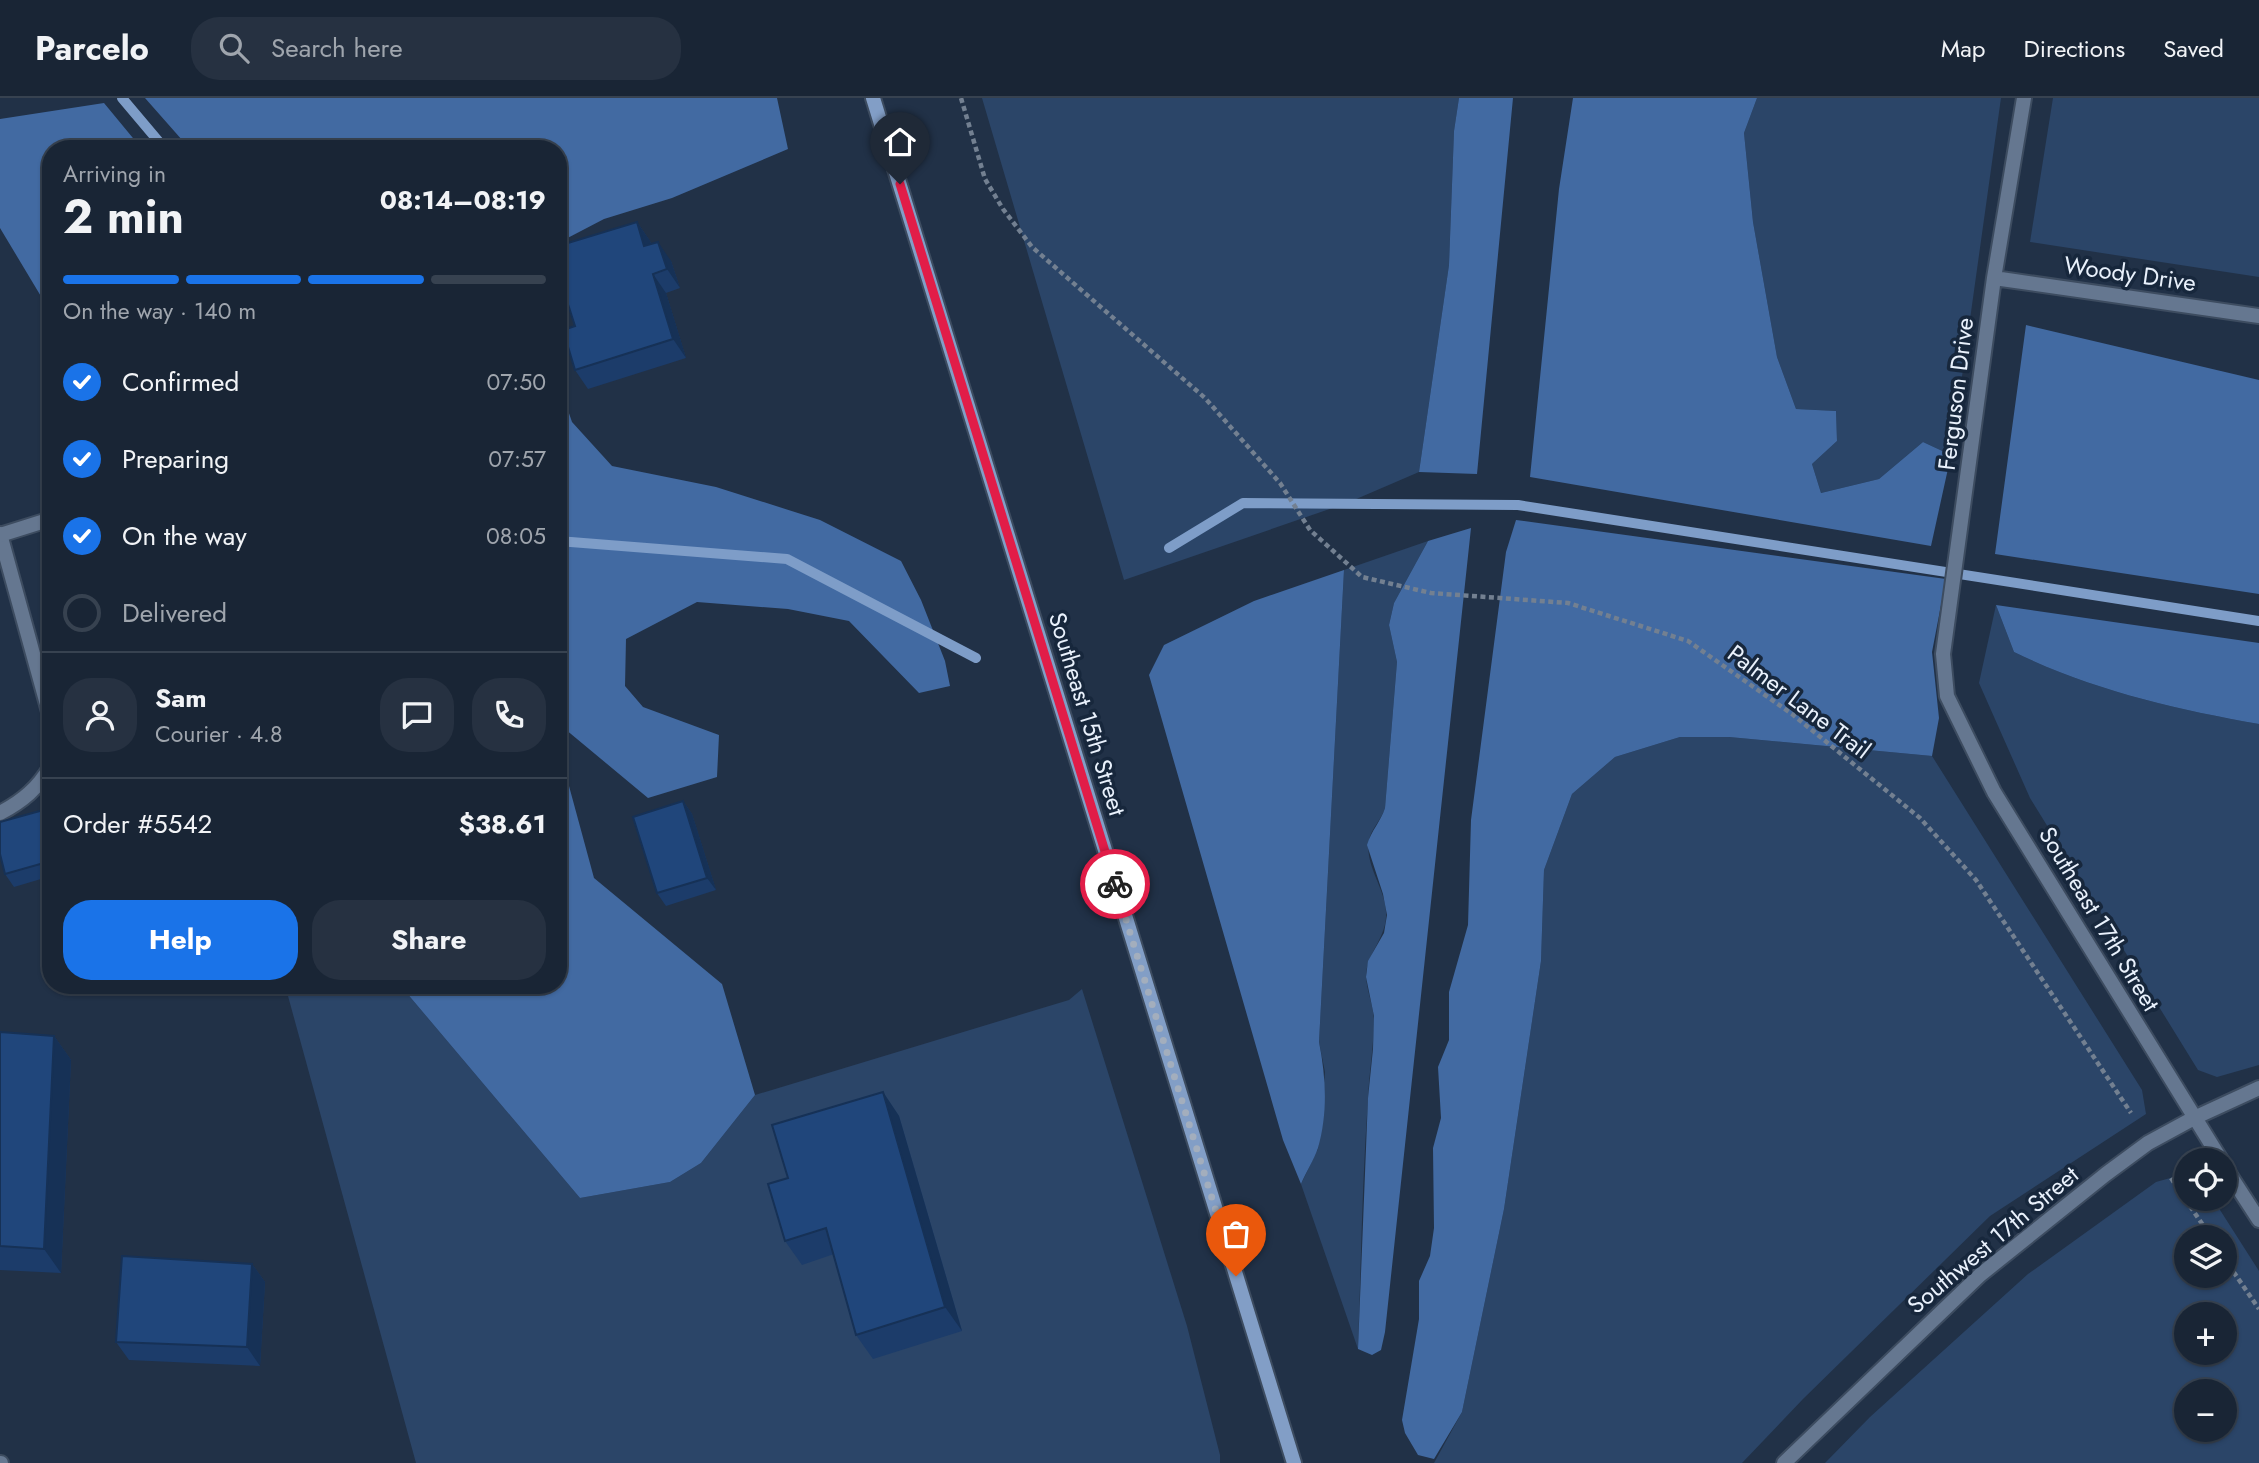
<!DOCTYPE html>
<meta charset="utf-8">
<style>
body{margin:0;font-family:Jost,sans-serif;background:#263141;color:#f1f3f6;height:100vh;display:flex;flex-direction:column;font-size:26px;white-space:nowrap}
*{box-sizing:border-box;margin:0}
p{font-size:23px;color:#9fa5ad}
.icon{flex:none;width:38px;height:38px;fill:none;stroke:currentColor;stroke-width:2;stroke-linecap:round;stroke-linejoin:round}
.map{position:relative;flex:1;overflow:hidden}
.panel{position:absolute;left:42px;top:42px;width:525px;height:854px;display:flex;flex-direction:column;background:#192535;border-radius:28px;box-shadow:0 2px 5px #0004,0 0 0 2px #374250}
.panel>*{flex:none}
.fabs{position:absolute;left:2174px;top:1050px;display:grid;gap:14px}
.fabs a{display:grid;place-items:center;width:63px;height:63px;border-radius:50%;background:#192535;box-shadow:0 2px 5px #0004,0 0 0 2px #374250;font-size:35px}
.pin{position:absolute;display:grid;place-items:center;width:60px;height:60px;color:#fff;margin:-72px -30px;border-radius:50% 50% 50% 0;rotate:-45deg;box-shadow:0 0 7px #0007}
.pin .icon{rotate:45deg}
.courier{position:absolute;display:grid;place-items:center;width:70px;height:70px;margin:-35px;border:5px solid #e11d48;border-radius:50%;background:#fff;color:#222;box-shadow:0 2px 9px #0007}
.head em{font-style:normal;font-weight:700}
.head div{display:flex;flex-direction:column-reverse}
.head{display:flex;align-items:center;justify-content:space-between;height:119px;padding:0 21px}
h1{font-size:46px;font-weight:700;line-height:52px}
.bar{display:grid;grid-template-columns:repeat(4,1fr);gap:10px 7px;align-content:center;height:84px;padding:0 21px}
.bar i{height:9px;border-radius:5px;background:#374250}
.bar .current{background:#1a73e8}
.bar p{grid-column:span 4}
.line{display:flex;align-items:center;gap:18px;padding:0 21px;border-top:2px solid #374250}
.line div{flex:1}
.round{display:grid;place-items:center;flex:none;width:74px;height:74px;border-radius:28px;background:#263141}
ol{padding:0 21px;list-style:none}
li{display:flex;align-items:center;gap:21px;height:77px}
li p{margin-inline-start:auto}
li .icon{padding:7px;border-radius:50%;background:#1a73e8;color:#fff;stroke-width:4}
li:last-child{color:#9fa5ad}
li i{width:38px;height:38px;border:4px solid #374250;border-radius:50%}
.button{display:flex;gap:14px;margin-top:auto;padding:14px 21px}
.button a{flex:1;height:80px;border-radius:28px;background:#1a73e8;color:#fff;font-size:28px;font-weight:700;line-height:80px;text-align:center}
.button a+a{background:#263141;color:#f1f3f6}
header{display:flex;align-items:center;gap:42px;box-sizing:border-box;height:98px;padding:0 35px;background:#192535;border-bottom:2px solid #374250}
header strong{font-size:33px}
nav{display:flex;gap:38px;margin-inline-start:auto;font-size:24px}
.search{width:490px;height:63px;background:#263141;display:flex;align-items:center;gap:18px;box-sizing:border-box;padding:0 24px;border-radius:28px;color:#9fa5ad;font-size:26px}
.map>svg:first-child{display:block}
.green{fill:#2b4568;fill-rule:evenodd}
.forest{fill:#426aa2}
.lines{fill:none;stroke-linecap:round;stroke-linejoin:round}
.stream{stroke:#7e9dc8;stroke-width:10}
.lane-casing{stroke:#3d4c60;stroke-width:18}
.street-casing{stroke:#3d4c60;stroke-width:18}
.secondary-casing{stroke:#3d4c60;stroke-width:18}
.path{stroke:#738091;stroke-width:4.5;stroke-dasharray:5 3.5;stroke-linecap:butt}
.lane{stroke:#657790;stroke-width:14}
.street{stroke:#657790;stroke-width:14}
.secondary{stroke:#829ec6;stroke-width:14}
.wall{fill:#1c3c6a}
.shaded-wall{fill:#163156}
.building{fill:#20467b;stroke:#163156;stroke-width:2}
.done{stroke:#a3aebd;stroke-width:7;stroke-dasharray:0 12.6}
.route{stroke:#e11d48;stroke-width:9}
.labels{text-anchor:middle;stroke-width:7;stroke-linejoin:round;paint-order:stroke}
.street-label{font-size:24px;fill:#e9f1fc;stroke:#17273c}
</style>
<header>
<strong>Parcelo</strong>
<div class="search"><svg class="icon" aria-label="search" viewBox="0 0 24 24"><circle cx="10" cy="10" r="6"/><path d="M15 15l6 6"/></svg>Search here</div>
<nav><a>Map</a><a>Directions</a><a>Saved</a></nav>
</header>
<div class="map">
<svg width="2259" height="1365" viewBox="0 0 2259 1365">
<rect width="100%" height="100%" fill="#213147"/>
<path class="green" d="M982 0H1459L1454 33 1449 167 1419 374 1347 405 1124 482Z
M1757 0H2001L1951 357 1923 344 1879 381 1821 395 1812 366 1837 343 1836 313 1796 311 1777 259 1753 124 1744 35Z
M2053 0H2259V179L2030 144Z
M1428 443 1394 505 1389 527 1397 564 1385 710C1382 721 1371 731 1369 742 1364 769 1388 793 1386 819 1385 841 1366 857 1366 879 1367 893 1373 907 1374 921 1374 948 1369 974 1368 1001 1362 1084 1361 1168 1358 1251L1301 1086 1318 1051 1325 974 1319 944 1344 472Z
M1996 507 2014 554C2092 592 2175 611 2259 626V967L2217 979 2198 972 2030 700 1979 585Z
M1680 639H1729L1932 658 2142 992 2146 1016 1990 1118 1803 1301 1742 1365H1434L1462 1314 1504 1111 1541 863 1544 772 1572 696 1615 659Z
M285 887H400L580 1100 670 1084 701 1065 755 997 1069 902 1082 891 1187 1228 1220 1357V1365H416Z
M2181 1077 2186 1078V1101H2213L2259 1173V1365H1825L1870 1319 2028 1176 2156 1084ZM2186 1139H2224V1178H2186ZM2186 1216H2224V1255H2186ZM2186 1293H2224V1332H2186Z"/>
<path class="forest" d="M145 0H777L788 51 672 100 604 121 558 145V51H190Z
M1459 0H1513L1477 376 1419 374 1449 167 1454 33Z
M1573 0H1757L1744 35 1753 124 1777 259 1796 311 1836 313 1837 343 1812 366 1821 395 1879 381 1923 344 1951 357 1931 448 1530 379 1559 91Z
M104 5 142 51H51V215L0 130V21Z
M2026 227 2259 282V496L1995 456Z
M558 283 572 324 612 368 716 389 820 422 901 463 921 502 945 563 950 588 919 595 849 523 788 511 697 504 626 541 625 588 643 609 719 637 717 679 648 700 565 631 558 618Z
M1516 422 1946 481 1932 554 1939 620 1932 658 1729 639H1680L1615 659 1572 696 1544 772 1541 863 1504 1111 1462 1314 1434 1361 1418 1357 1405 1335 1402 1322 1419 1221V1183L1430 1158 1434 1130 1433 1050 1441 1020 1438 969 1449 942V894L1468 827 1471 722 1506 454Z
M1471 430 1385 1234 1381 1252 1372 1257 1358 1251 1368 1000 1373 951 1374 918 1366 879 1368 863 1384 835 1387 817 1383 796 1367 747C1371 733 1381 723 1385 710L1397 564 1389 527 1394 505 1428 443Z
M1344 472 1319 944C1326 979 1328 1015 1318 1050 1314 1062 1306 1074 1301 1086L1283 1042 1149 577 1164 547 1254 503Z
M1996 507 2259 545V626C2175 611 2092 592 2014 554Z
M558 670 569 688 594 780 722 886 755 997 701 1065 670 1084 580 1100 400 887H558Z"/>
<g class="lines">
<path class="stream" d="M122 0 165 51
M558 443 787 461 976 560
M1169 450 1243 405 1518 407 2259 523"/>
<g class="lane-casing">
<path id="lane" d="M0 436 51 621
M0 715C23 703 38 690 51 668
M0 1365H1"/>
</g>
<g class="street-casing">
<path id="street" d="M2024 0 1994 180 1943 556 1947 598 1994 694 2221 1062
M1994 180 2259 218
M0 437 51 421
M2224 1068 2259 1122
M1784 1365 1980 1177 2106 1076 2148 1045 2194 1020 2259 990"/>
</g>
<g class="secondary-casing">
<path id="secondary" d="M873 0 1294 1365"/>
</g>
<path class="path" d="M961 0 985 81 1003 111 1032 149 1205 300 1280 385 1310 432 1362 479 1431 495 1568 505 1688 543 1792 616 1920 720 1976 782 2131 1015
M2171 1080 2211 1139
M2224 1160 2259 1211"/>
<use href="#lane" class="lane"/>
<use href="#street" class="street"/>
<use href="#secondary" class="secondary"/>
</g>
<path class="wall" d="M637 124 650 143 651 146 671 163 680 190 666 195 686 260 588 291 575 272V228Z
M683 703 692 716 716 792 666 808 657 795Z
M47 711 51 716V778L14 789 5 776Z
M0 934 54 938 71 962 61 1175 0 1172Z
M883 994 899 1018 962 1233 873 1261 856 1237 834 1156 802 1167 785 1143 788 1080Z
M252 1166 265 1184 260 1268 129 1262 116 1244Z"/>
<path class="shaded-wall" d="M637 124 650 143 657 167 644 148Z
M658 144 671 163 680 190 667 171Z
M653 176 666 195 686 260 673 241Z
M683 703 692 716 716 792 707 780Z
M54 938 71 962 61 1175 44 1151Z
M883 994 899 1018 962 1233 945 1209Z
M252 1166 265 1184 260 1268 247 1249Z"/>
<path class="building" d="M637 124 644 148 658 144 667 171 653 176 673 241 575 272 563 232 575 228 558 175V148Z
M683 703 707 780 657 795 633 719Z
M47 711 51 723V763L5 776 0 756V724Z
M0 934 54 938 44 1151 0 1148Z
M883 994 945 1209 856 1237 826 1130 785 1143 768 1086 788 1080 772 1027Z
M122 1158 252 1166 247 1249 116 1244Z"/>
<g class="lines">
<path class="done" d="M1115 786 1236 1178"/>
<path class="route" d="M900 86 1115 786"/>
</g>
<g class="labels">
<g class="street-label">
<text transform="translate(2130 176) rotate(8)" y="8">Woody Drive</text>
<text transform="translate(1956 296) rotate(-83)" y="8">Ferguson Drive</text>
<text transform="translate(1799 604) rotate(37)" y="8">Palmer Lane Trail</text>
<text transform="translate(1087 616) rotate(73)" y="8">Southeast 15th Street</text>
<text transform="translate(2099 821) rotate(59)" y="8">Southeast 17th Street</text>
<text transform="translate(1993 1142) rotate(-40)" y="8">Southwest 17th Street</text>
</g>
</g>
</svg>
<div class="fabs">
<a><svg class="icon" aria-label="locate" viewBox="0 0 24 24"><circle cx="12" cy="12" r="6"/><path d="M12 2v4M12 18v4M2 12h4M18 12h4"/></svg></a>
<a><svg class="icon" aria-label="layers" viewBox="0 0 24 24"><path d="M12 4l9 5-9 5-9-5zM3 14l9 5 9-5"/></svg></a>
<a>+</a>
<a>−</a>
</div>
<div class="pin" style="left:1236px;top:1178px;background:#ea580c"><svg class="icon" aria-label="bag" viewBox="0 0 24 24"><path d="M5 8h14l-1 12H6zM9 8a3 3 0 0 1 6 0"/></svg></div>
<div class="pin" style="left:900px;top:86px;background:#1f2937"><svg class="icon" aria-label="home" viewBox="0 0 24 24"><path d="M3 11l9-7 9 7M6 9v11h12V9"/></svg></div>
<div class="courier" style="left:1115px;top:786px"><svg class="icon" aria-label="bike" viewBox="0 0 24 24"><circle cx="6" cy="16" r="4"/><circle cx="18" cy="16" r="4"/><path d="M6 16l4-8h5l3 8M10 8l3 8H6M13 5h3"/></svg></div>
<section class="panel">
<div class="head"><div><h1>2 min</h1><p>Arriving in</p></div><em>08:14–08:19</em></div>
<div class="bar"><i class="current"></i><i class="current"></i><i class="current"></i><i></i><p>On the way · 140 m</p></div>
<ol>
<li><svg class="icon" aria-label="check" viewBox="0 0 24 24"><path d="M5 12l5 5 9-10"/></svg>Confirmed<p>07:50</p></li>
<li><svg class="icon" aria-label="check" viewBox="0 0 24 24"><path d="M5 12l5 5 9-10"/></svg>Preparing<p>07:57</p></li>
<li><svg class="icon" aria-label="check" viewBox="0 0 24 24"><path d="M5 12l5 5 9-10"/></svg>On the way<p>08:05</p></li>
<li><i></i>Delivered</li>
</ol>
<div class="line" style="height:126px"><a class="round"><svg class="icon" aria-label="person" viewBox="0 0 24 24"><circle cx="12" cy="8" r="4"/><path d="M4 21q1-7 8-7t8 7"/></svg></a><div><b>Sam</b><p>Courier · 4.8</p></div><a class="round"><svg class="icon" aria-label="chat" viewBox="0 0 24 24"><path d="M4 5h16v11H9l-5 4z"/></svg></a><a class="round"><svg class="icon" aria-label="phone" viewBox="0 0 24 24"><path d="M5 4h4l2 5-3 2q2 4 5 5l2-3 5 2v4C11 20 4 13 5 4z"/></svg></a></div>
<div class="line" style="height:91px"><div>Order #5542</div><b>$38.61</b></div>
<div class="button"><a>Help</a><a>Share</a></div>
</section>
</div>
